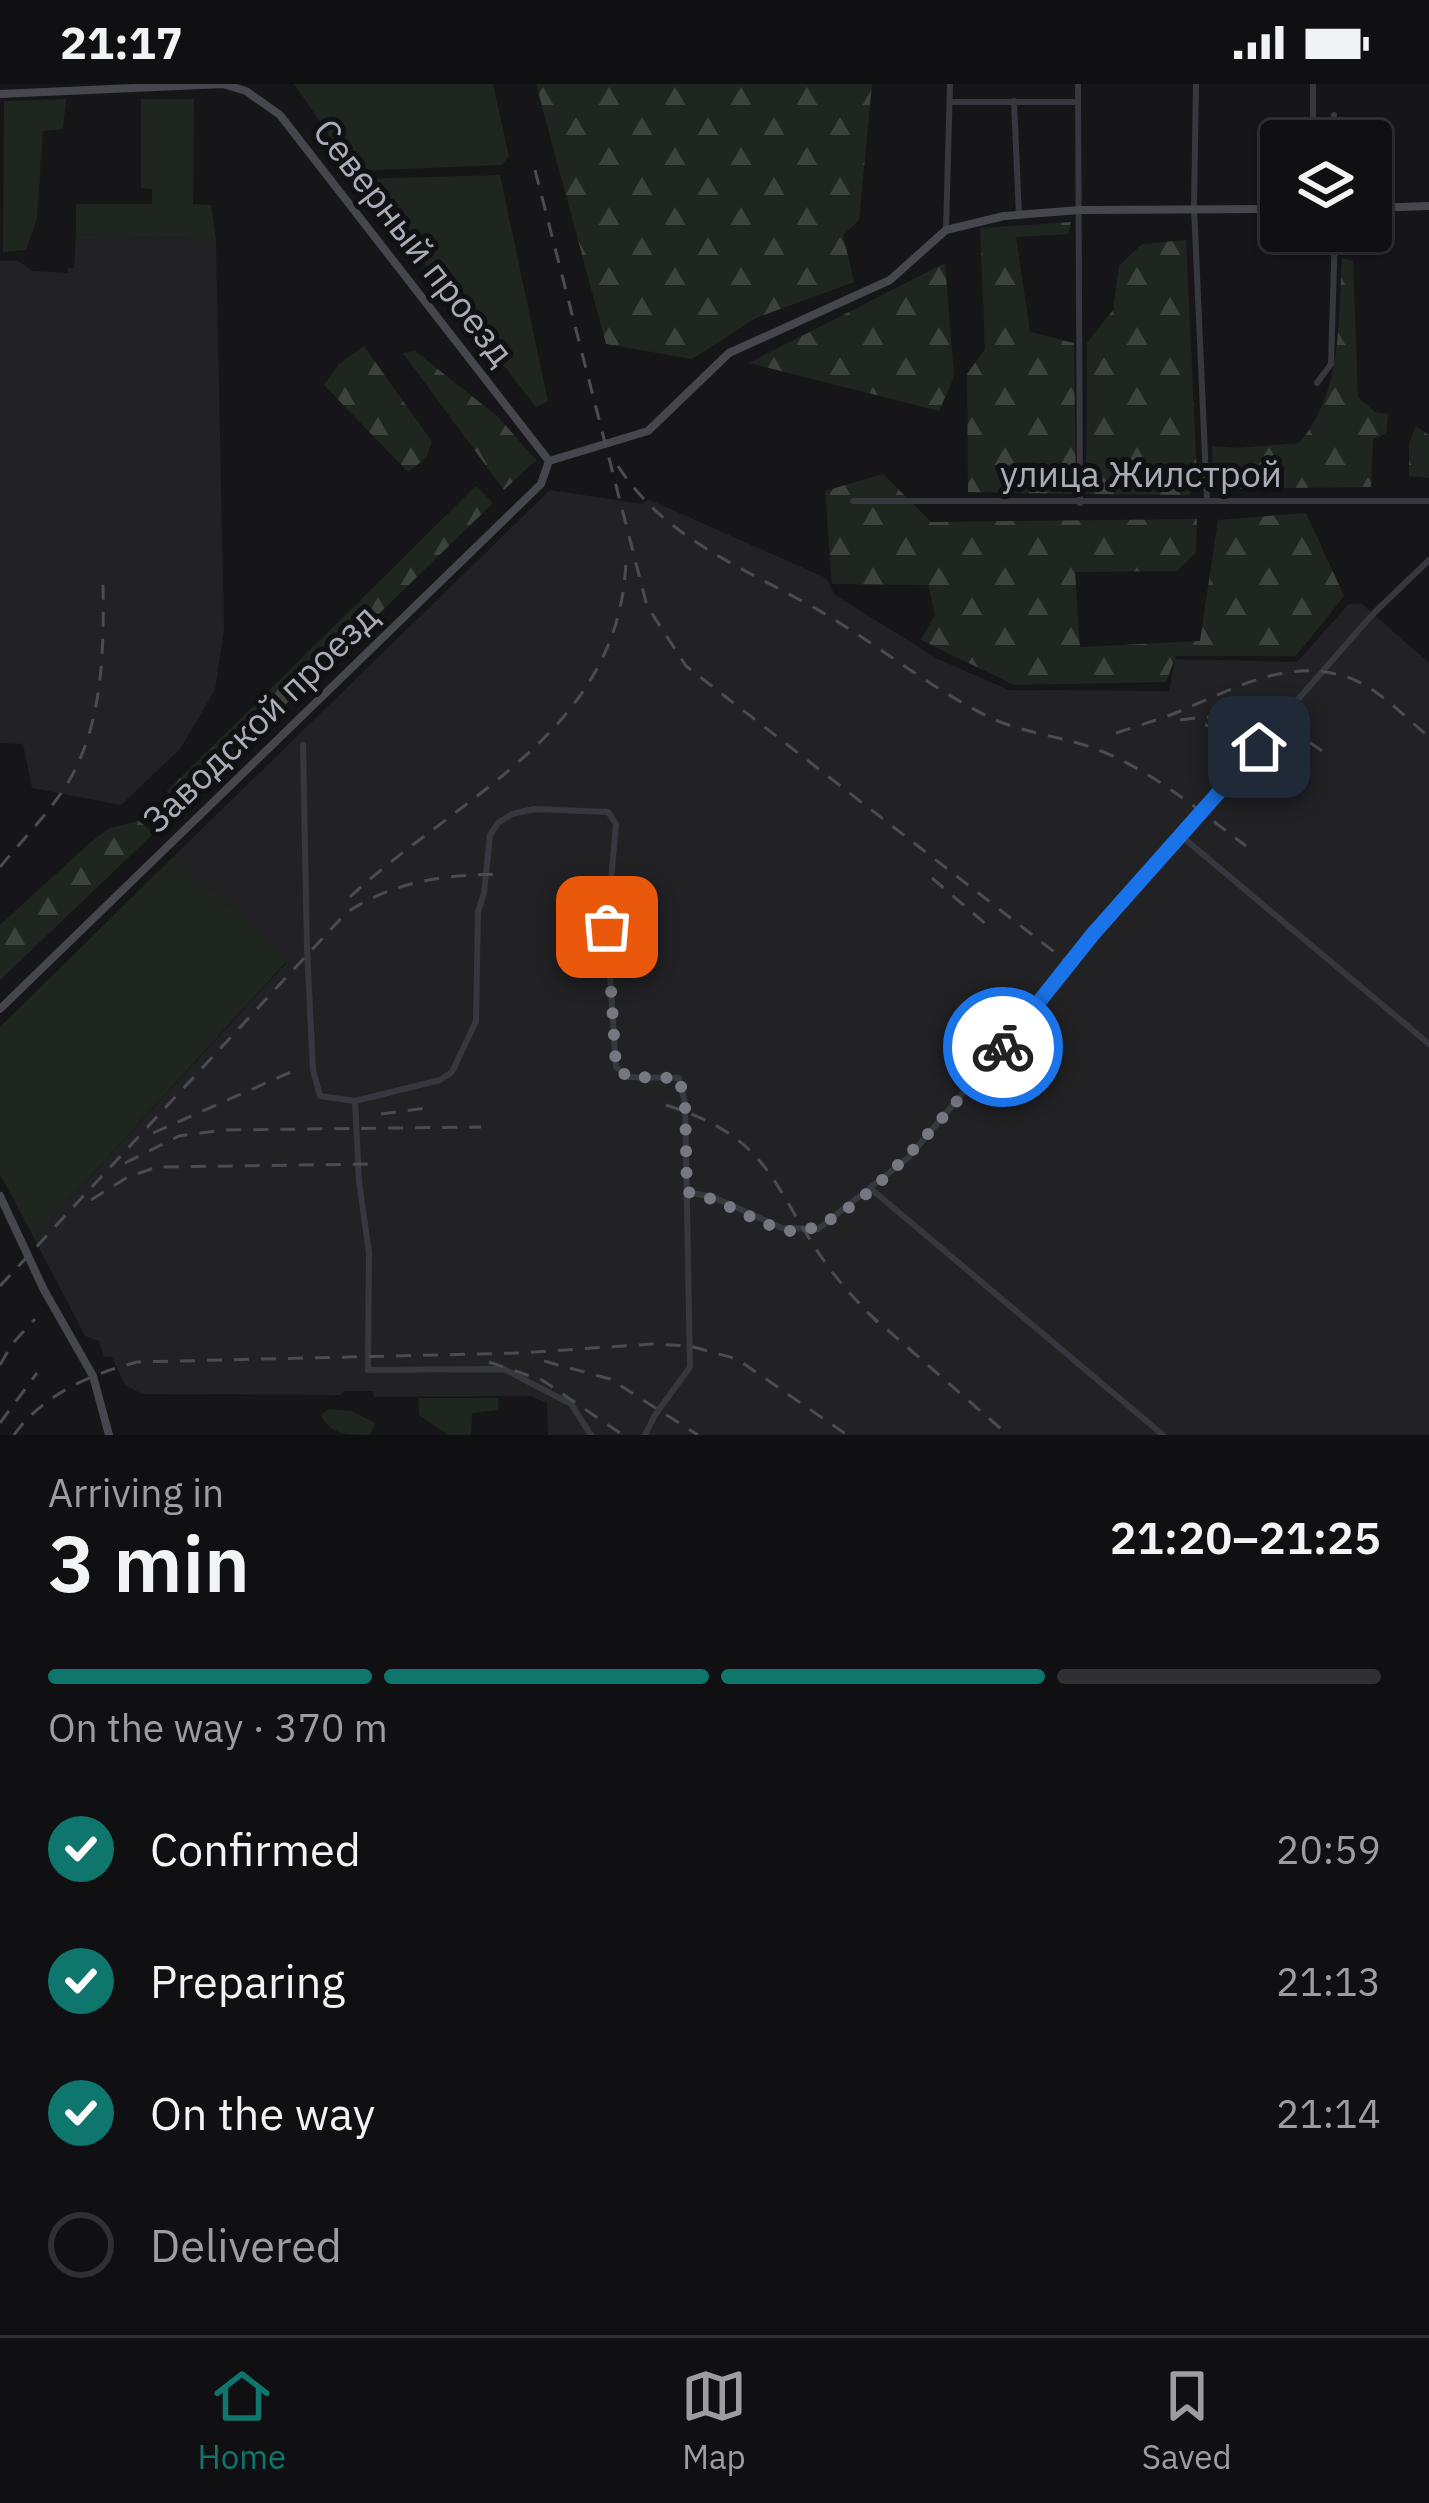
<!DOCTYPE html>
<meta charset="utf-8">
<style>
body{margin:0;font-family:"IBM Plex Sans",sans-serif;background:#19191b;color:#f1f3f6;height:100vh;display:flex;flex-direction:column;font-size:45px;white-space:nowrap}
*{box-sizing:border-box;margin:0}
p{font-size:39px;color:#9c9d9f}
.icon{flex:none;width:66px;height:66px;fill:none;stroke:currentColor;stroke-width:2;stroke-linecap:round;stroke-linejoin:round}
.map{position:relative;height:1351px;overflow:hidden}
.details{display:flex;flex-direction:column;background:#101012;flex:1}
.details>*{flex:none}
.tools{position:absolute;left:1260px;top:36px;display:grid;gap:24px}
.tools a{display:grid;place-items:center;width:132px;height:132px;border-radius:12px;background:#101012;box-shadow:0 3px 9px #0004,0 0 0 3px #303032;font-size:60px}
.pin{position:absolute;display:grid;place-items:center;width:102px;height:102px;color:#fff;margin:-51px;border-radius:24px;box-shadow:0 6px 18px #0006}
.courier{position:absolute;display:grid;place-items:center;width:120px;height:120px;margin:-60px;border:9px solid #1a73e8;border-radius:50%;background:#fff;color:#222;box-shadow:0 3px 15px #0007}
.headline em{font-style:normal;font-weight:600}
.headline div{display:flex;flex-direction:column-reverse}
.headline{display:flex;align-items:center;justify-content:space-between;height:204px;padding:0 48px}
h1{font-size:78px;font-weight:600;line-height:90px}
.bar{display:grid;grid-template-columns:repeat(4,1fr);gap:18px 12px;align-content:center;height:144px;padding:0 48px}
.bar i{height:15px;border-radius:9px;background:#303032}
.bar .on{background:#0f766e}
.bar p{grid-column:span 4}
ol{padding:0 48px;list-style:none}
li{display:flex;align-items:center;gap:36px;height:132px}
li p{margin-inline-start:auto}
li .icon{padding:12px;border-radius:50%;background:#0f766e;color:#fff;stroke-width:4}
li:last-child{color:#9c9d9f}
li i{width:66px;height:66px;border:6px solid #303032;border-radius:50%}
.status{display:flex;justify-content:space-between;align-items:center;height:84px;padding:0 60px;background:#101012;direction:ltr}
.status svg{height:33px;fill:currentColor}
.menu{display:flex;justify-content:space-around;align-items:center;height:168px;border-top:3px solid #303032;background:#101012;font-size:33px;color:#9c9d9f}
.menu a{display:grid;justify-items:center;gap:6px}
.menu .on{color:#0f766e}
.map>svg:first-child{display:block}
.built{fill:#222225}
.green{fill:#1e261f}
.forest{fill:url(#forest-firs)}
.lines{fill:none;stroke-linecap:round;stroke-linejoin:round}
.street{stroke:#37383d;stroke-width:6}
.secondary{stroke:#45474d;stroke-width:8}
.rail{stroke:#4a4c52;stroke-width:3;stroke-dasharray:15 12;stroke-linecap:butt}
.done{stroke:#757880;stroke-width:12;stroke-dasharray:0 21.6}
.route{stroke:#1a73e8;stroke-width:15}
.labels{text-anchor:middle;stroke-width:10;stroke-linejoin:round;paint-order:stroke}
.street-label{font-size:36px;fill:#a8adb8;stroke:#111113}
</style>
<div class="status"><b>21:17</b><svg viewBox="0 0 49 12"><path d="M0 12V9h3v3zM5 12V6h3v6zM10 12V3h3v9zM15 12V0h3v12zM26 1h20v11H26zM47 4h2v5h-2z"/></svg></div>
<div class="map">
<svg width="1429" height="1351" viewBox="0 0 1429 1351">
<defs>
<pattern id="forest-firs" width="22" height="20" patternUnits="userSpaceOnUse" patternTransform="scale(3)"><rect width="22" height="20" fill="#1e261f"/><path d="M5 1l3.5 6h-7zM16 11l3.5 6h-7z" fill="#3c433d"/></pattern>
</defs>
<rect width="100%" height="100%" fill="#161618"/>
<path class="built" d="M76 150 216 155 224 546 215 606 180 665 121 721 32 704 23 660 0 659V177H18L33 187 67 189 68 184H74Z
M550 406 642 420 648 415 826 494 835 511 938 575 1009 606 1169 607 1175 575 1297 578 1349 520 1361 519 1429 579V1351H548L547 1319 531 1312 374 1313 373 1307H344L340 1311 142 1310 125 1301 112 1273H104L99 1257 85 1252 34 1154 287 878 174 772Z"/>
<path class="green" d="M294 0H493L509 72 502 81 354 87Z
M66 15 63 45 43 47 37 135 26 166 3 168 4 17Z
M141 15H194L193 120 211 121 216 155 76 150V120H152V105L141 104Z
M500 91 548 317 536 323 359 95Z
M174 772 287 877 34 1154 0 1090V943Z
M418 1314H499L498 1326 472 1329 471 1351H448L419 1331Z
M328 1325 351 1327 375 1339 370 1351C349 1351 329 1351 321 1331Z"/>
<path class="forest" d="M536 0H872L859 136 843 151 854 198 756 234 692 275 606 260Z
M1071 138 1068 150 1016 153 1030 248 1074 259 1076 410 968 408 967 290 985 265 980 144Z
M1186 156 1197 395 1189 411 1086 410 1087 259 1113 226 1119 182 1142 160Z
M1342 174 1353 177 1358 313 1375 328 1388 330 1386 350 1373 355 1371 403 1213 405 1212 362 1239 364 1299 359C1343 309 1338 238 1342 174Z
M945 179 954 293 939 327 749 279Z
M364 262 432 358 426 374 408 388 324 301 339 280Z
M415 267 498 333 536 376 504 406 403 269Z
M1416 342 1429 351V394L1409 392V360Z
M883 390 931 438 1197 435 1196 468 1177 487 1075 488 1080 563 1200 557 1218 436 1306 429 1344 512 1296 572H1176L1166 598 1014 601 921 556 935 530 928 501 832 500 825 407Z
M476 402 493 419 176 727 167 707Z
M139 737 154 749 0 896V841L92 757 110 744Z"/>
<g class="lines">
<path class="street" d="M1078 0 1080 419
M1196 0 1194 123 1207 416
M1014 17 1019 132
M951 18H1078
M1313 57V0
M1333 57 1334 31
M1371 81H1381
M946 146 950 0
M1317 299 1331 280 1335 147
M853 417H1429
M303 661 307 865 313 986 320 1012 355 1017 440 996 452 988 476 937 478 828 484 809 490 751 498 739 512 730 534 725 608 728 616 740 607 843 616 983 628 993 679 994 685 1019 690 1283 655 1331 645 1351
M1180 751 1429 960
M355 1017 359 1097 369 1169 368 1286 504 1285 571 1320 591 1351
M870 1104 1163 1351
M687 1108 713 1113 782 1144 818 1145 909 1073 1200 727 1372 531 1429 476"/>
<path class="secondary" d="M0 10 223 0 246 7 280 31 549 377
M1371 124 1429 122
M549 377 648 347 729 269 890 196 946 146 1004 132 1080 126 1281 125
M0 925 541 400 549 377
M0 1112 44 1206 93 1292 109 1351"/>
<path class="rail" d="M535 86 647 522 686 582 1084 891
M618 382C662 450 732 479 800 516 865 550 921 599 987 632 1022 650 1065 652 1101 667 1156 689 1199 727 1246 762
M1180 636C1237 627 1280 634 1326 670
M1205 641C1244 647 1271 672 1302 695
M1116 649C1137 642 1158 636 1178 628 1232 606 1286 573 1347 593 1377 603 1405 633 1429 653
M0 783C23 755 52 726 70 695 104 635 104 563 103 495
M932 794 987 841
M350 813C461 710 622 646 626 474
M666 1021C773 1055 770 1101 827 1181 842 1202 860 1220 877 1238
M381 1030 427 1024
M153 1049 293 987
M125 1079 179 1052 224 1046 481 1043
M91 1116 128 1093 157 1083 375 1080
M0 1202 346 829C394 797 443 791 500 790
M867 1228 1008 1351
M544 1277 610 1295 698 1351
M489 1278 542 1296 623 1351
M0 1281 12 1260 35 1235
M0 1339 37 1289
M14 1351C42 1311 91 1290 137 1278L519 1269 653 1260 690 1262 737 1275 847 1351"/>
</g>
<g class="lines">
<path class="done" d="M607 843 616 983 628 993 679 994 685 1019 687 1108C722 1114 764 1144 791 1147 852 1152 964 1008 1003 963"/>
<path class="route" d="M1003 963 1093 850 1259 663"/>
</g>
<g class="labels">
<g class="street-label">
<text transform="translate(414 158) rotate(52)" y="13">Северный проезд</text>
<text x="1141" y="403">улица Жилстрой</text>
<text transform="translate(260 634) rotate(-44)" y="13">Заводской проезд</text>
</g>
</g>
</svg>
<div class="tools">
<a><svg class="icon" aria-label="layers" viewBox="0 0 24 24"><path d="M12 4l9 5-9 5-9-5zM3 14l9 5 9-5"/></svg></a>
</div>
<div class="pin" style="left:607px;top:843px;background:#ea580c"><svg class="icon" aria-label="bag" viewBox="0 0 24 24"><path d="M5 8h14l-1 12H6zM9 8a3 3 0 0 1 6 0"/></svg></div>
<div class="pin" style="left:1259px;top:663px;background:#1f2937"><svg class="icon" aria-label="home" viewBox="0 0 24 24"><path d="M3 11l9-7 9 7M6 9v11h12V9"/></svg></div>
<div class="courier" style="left:1003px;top:963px"><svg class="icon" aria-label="bike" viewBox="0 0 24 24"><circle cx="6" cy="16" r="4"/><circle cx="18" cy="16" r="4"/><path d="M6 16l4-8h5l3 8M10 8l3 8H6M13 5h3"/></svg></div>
</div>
<section class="details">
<div class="headline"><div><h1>3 min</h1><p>Arriving in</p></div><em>21:20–21:25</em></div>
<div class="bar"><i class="on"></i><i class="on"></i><i class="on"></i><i></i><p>On the way · 370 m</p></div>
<ol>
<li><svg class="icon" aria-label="check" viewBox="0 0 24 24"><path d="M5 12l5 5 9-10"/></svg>Confirmed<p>20:59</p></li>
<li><svg class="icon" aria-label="check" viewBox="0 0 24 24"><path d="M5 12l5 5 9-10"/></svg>Preparing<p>21:13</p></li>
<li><svg class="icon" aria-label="check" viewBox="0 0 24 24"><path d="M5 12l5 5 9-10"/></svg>On the way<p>21:14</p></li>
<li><i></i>Delivered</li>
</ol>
</section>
<nav class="menu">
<a class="on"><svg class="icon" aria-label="home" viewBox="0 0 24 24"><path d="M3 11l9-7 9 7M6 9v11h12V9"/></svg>Home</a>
<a><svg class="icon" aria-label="map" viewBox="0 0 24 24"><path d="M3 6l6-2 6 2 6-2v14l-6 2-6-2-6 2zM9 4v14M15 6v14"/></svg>Map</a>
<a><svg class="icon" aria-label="saved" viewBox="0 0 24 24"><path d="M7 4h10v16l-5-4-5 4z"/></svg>Saved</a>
</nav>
